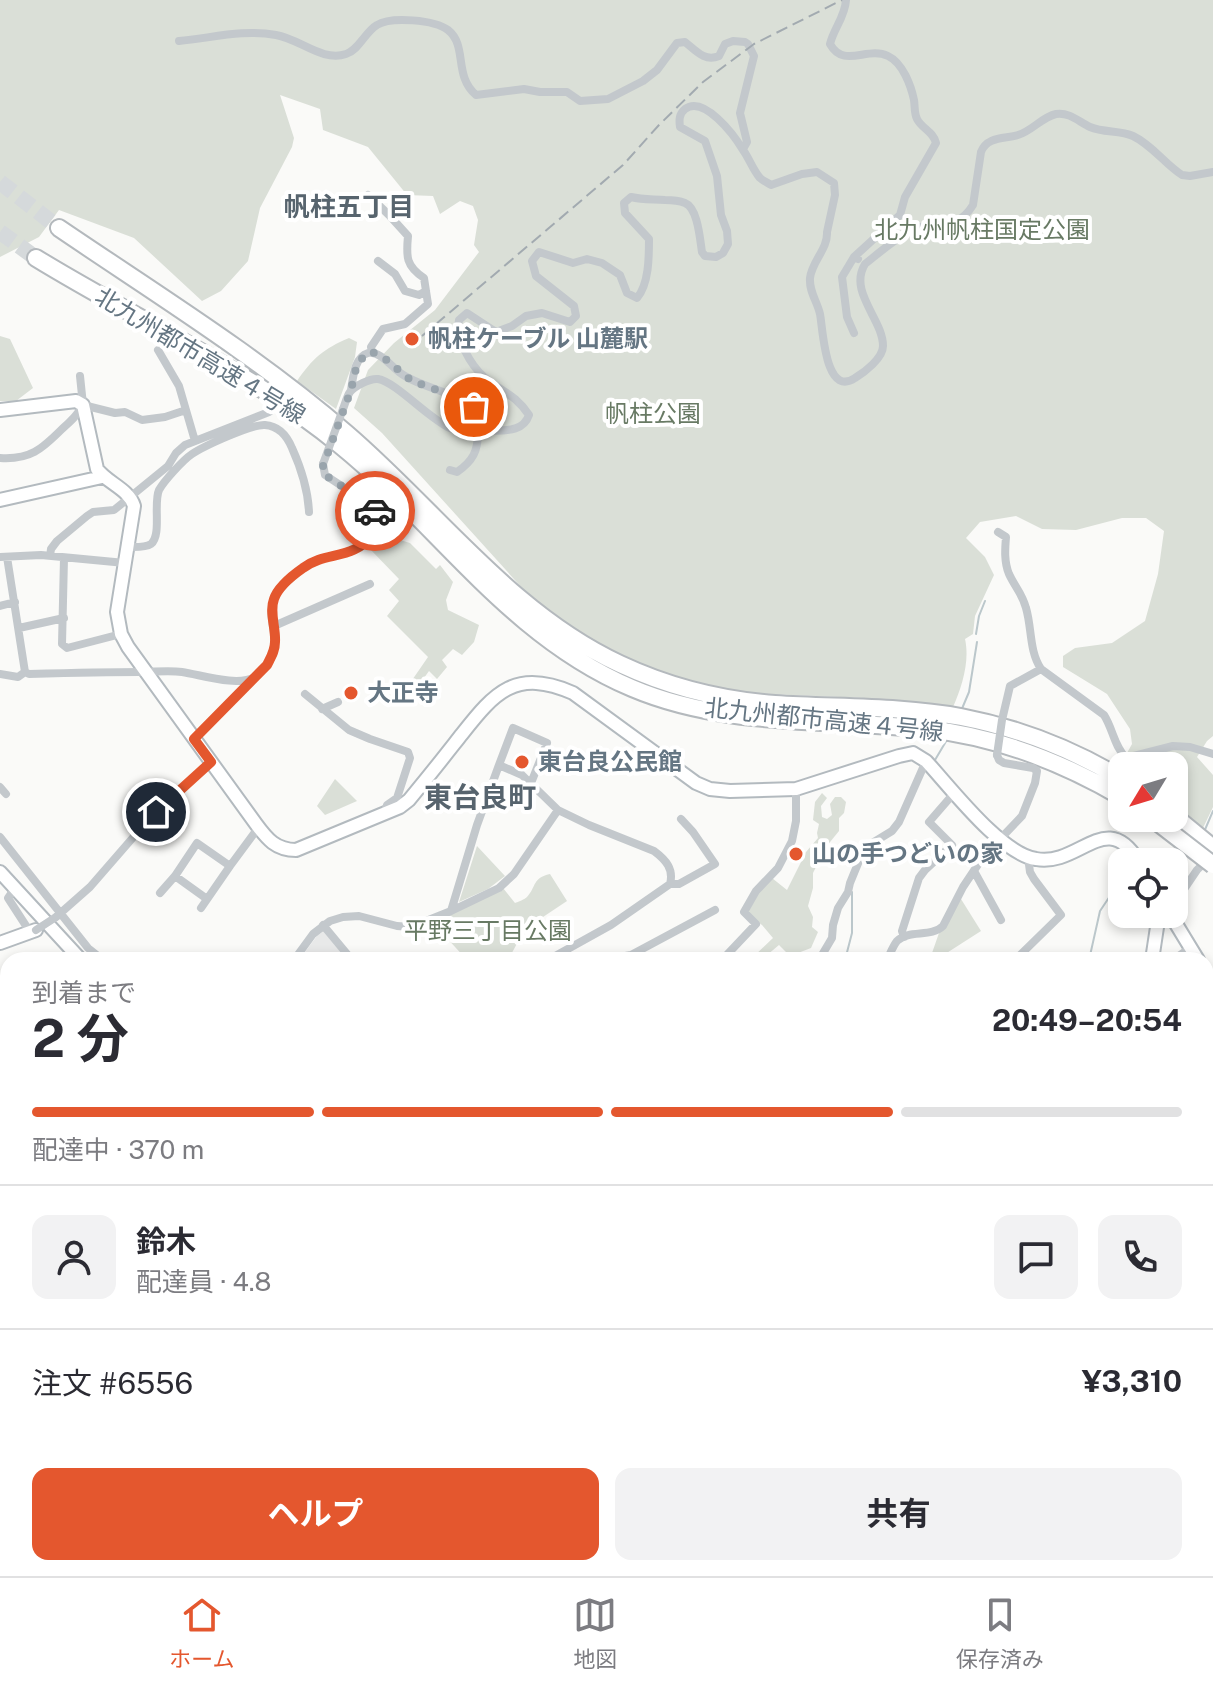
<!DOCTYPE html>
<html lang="ja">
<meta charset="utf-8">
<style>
body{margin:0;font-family:"Public Sans","Noto Sans JP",sans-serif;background:#f2f2f3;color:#2b2b33;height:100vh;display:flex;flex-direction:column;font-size:30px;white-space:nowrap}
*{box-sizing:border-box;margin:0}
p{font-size:26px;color:#7c7c81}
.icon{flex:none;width:44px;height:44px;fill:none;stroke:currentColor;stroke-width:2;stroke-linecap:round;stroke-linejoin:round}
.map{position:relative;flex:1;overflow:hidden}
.side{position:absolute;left:0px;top:952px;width:1214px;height:624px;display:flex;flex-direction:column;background:#fff;border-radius:24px 24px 0 0;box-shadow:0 4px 12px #0003}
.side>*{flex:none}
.needle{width:52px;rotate:232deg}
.tools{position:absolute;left:1108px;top:752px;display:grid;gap:16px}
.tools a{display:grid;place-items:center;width:80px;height:80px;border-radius:16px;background:#fff;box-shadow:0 4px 12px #0003;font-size:40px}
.pin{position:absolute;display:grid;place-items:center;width:68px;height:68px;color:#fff;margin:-34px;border:4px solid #fff;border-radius:50%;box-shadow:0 2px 8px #0007}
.courier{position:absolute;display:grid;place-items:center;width:80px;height:80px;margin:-40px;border:6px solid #e4572e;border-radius:50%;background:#fff;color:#222;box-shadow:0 2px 10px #0007}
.summary em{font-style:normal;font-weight:700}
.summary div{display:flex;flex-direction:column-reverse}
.summary{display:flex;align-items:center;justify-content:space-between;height:136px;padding:0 32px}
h1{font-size:52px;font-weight:700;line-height:60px}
.bar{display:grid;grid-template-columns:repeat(4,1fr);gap:12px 8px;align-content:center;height:96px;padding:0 32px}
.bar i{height:10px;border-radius:6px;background:#e1e1e2}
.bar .active{background:#e4572e}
.bar p{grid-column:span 4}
.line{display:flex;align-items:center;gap:20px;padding:0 32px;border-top:2px solid #e1e1e2}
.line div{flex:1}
.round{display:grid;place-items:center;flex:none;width:84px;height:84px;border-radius:16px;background:#f2f2f3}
.button{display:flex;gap:16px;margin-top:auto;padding:16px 32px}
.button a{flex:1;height:92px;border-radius:16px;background:#e4572e;color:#fff;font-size:32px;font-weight:700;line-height:92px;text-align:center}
.button a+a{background:#f2f2f3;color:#2b2b33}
.menu{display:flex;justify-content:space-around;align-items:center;height:112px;border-top:2px solid #e1e1e2;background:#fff;font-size:22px;color:#7c7c81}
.menu a{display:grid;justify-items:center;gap:4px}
.menu .active{color:#e4572e}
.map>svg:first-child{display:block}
.built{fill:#e8e9e9}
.green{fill:#dadfd7}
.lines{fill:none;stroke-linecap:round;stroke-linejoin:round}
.stream{stroke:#bbc7cb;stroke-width:2}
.highway-tunnel{stroke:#d5d9db;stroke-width:16;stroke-dasharray:16 8;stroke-linecap:butt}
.secondary-casing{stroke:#b3babf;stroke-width:16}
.highway-casing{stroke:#b4b9bd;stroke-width:20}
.street{stroke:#c3c8cc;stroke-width:8}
.secondary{stroke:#fff;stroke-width:12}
.highway{stroke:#fff;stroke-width:16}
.rail{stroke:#a2aab0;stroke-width:2;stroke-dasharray:12 6;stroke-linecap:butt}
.highway-bridge-casing{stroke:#b4b9bd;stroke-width:20;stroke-linecap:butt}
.street-bridge{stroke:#c3c8cc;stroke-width:8}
.highway-bridge{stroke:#fff;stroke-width:16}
.done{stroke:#99a4ac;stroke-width:8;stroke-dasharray:0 14.4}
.route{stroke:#e4572e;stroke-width:10}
.poi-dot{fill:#e4572e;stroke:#fff;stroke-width:3}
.labels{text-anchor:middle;stroke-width:8;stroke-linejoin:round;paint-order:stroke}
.park-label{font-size:24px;fill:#687a64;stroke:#fff}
.poi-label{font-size:24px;font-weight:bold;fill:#657683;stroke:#fff;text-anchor:start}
.street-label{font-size:24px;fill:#657683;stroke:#fff}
.neighbourhood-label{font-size:26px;font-weight:bold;fill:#57646e;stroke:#fff}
.quarter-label{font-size:28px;font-weight:bold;fill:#57646e;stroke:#fff}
</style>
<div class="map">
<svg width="1213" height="1576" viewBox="0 0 1213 1576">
<rect width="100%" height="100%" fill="#fafaf8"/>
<path class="built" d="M324 931 347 960H299L317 936Z
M1213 1035V1315L1206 1313V1044Z
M0 1048H8V1168L0 1167Z
M20 1568H128L131 1576H0Z"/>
<path class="green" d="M0 0H1213V736L1207 741 1197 757 1213 775V807L1202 830 1174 812V766H1122V775L1117 771 1132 744 1130 729 1107 694 1063 667V656L1075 648 1112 643 1145 621 1158 574 1164 531 1146 518H1122L1076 530 1042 529 1016 516 980 522 966 538 985 557 994 575 975 616 973 634 965 639C970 661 962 687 953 707L865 698 747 693 686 681 633 661 575 631 523 589 382 433 354 408 368 370 394 343 435 310 479 252 474 245 478 220 473 206 460 201 440 214 433 196 407 195 368 147 323 130 320 109 280 95 294 138 292 147 260 208 248 261 221 291 202 301 134 238 59 210 39 237 0 257Z
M0 336 10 339 33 388 16 401H0Z
M349 338 357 342 355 357 336 409 297 381C313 358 323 349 349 338Z
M381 534 410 543 436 569 440 565 453 582 446 600 448 610 479 625 474 642 462 655 453 649 442 660 447 667 437 679 429 671 414 692 408 686 428 657 387 616 399 601 389 590 399 579 368 547Z
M335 779 357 801 325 815 317 806Z
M822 793 827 798 821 806 822 817 827 819 832 815 830 804 835 797H841L846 802 844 813 839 818V831L826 847 813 873V888L808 906 813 917 812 927 818 932 811 948 790 956 779 945 761 960H750L773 938 762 925 747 913 759 891 772 878 787 890 806 852 818 838 817 833 819 824 813 820 815 802Z
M477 846 505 876 488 889 459 902Z
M550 874 567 901 525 929 508 960H467L432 922 503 888 515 903C518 902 525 899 527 897 537 886 532 878 550 874Z
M961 899 981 931 942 956 932 953 939 933Z
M7 1287 8 1288V1341L0 1340V1290Z
M1208 1452 1213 1457V1576H1153L1147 1568H1206V1453Z
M652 1568H720L728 1576H631Z"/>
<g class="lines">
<path class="stream" d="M976 634 979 616 985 601
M961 711 969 692 977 642
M935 760 948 738
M1204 832 1213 811
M870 854 878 844
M1143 856 1153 853 1163 857 1179 849
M845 960 852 933V892
M1089 960 1100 911 1122 878"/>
<path class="highway-tunnel" d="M0 182 59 228
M0 232 36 258"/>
<g class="secondary-casing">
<path id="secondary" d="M0 410 76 401 83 405 97 469C107 483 129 489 134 506L117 612 121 634 128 647 256 824C267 839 276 850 296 850L400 807 409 800 418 789C433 771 447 753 462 734 495 692 516 668 573 693L696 783 710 789 730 791 796 789 899 756 913 753 926 761C951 788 1001 854 1036 859 1080 867 1106 807 1139 862
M0 500 102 477
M0 872 81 960
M1170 914 1198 960
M0 943 36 930
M1152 960 1159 914
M1206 974 1213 985
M0 1167 8 1168
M0 1455 8 1451
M0 1471 8 1467
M447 1568 450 1576"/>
</g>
<g class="highway-casing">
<path id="highway" d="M59 228C156 294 257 356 346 433 436 510 510 613 620 664 669 687 722 700 775 704 837 708 900 706 961 717 1018 728 1072 749 1122 779
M36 258C137 320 247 369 340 445 440 526 509 636 632 688 726 728 829 718 928 729 998 737 1062 762 1122 797
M1174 816 1213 848"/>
</g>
<path class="street" d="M846 0C845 17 834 28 830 44 844 69 867 46 888 56 903 63 911 86 914 100 915 106 914 113 917 119 922 129 933 131 936 143L905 197 900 215 854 257
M179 41C212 38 243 29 276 35 300 39 322 62 346 54 359 50 365 32 377 25 391 16 435 20 448 30 468 46 453 75 476 95L524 89 540 92H567L580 101 608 99 643 81 657 70 677 43 685 42C696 51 705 62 719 56L725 44 733 41 745 42 748 44 754 56 740 113 747 142 743 149
M368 195 389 215 408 236C406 257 406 266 424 278L428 304 405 324 383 329 371 347 372 352
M378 261 395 274 405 291 419 295 426 291
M854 333 847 317 842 277 854 257 858 259
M158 350 179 386 195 441
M80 376 83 405
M351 390C353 379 354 357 368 353 379 350 391 366 399 372 428 394 478 391 487 431 503 430 523 433 529 415 515 394 502 392 484 377 476 370 470 361 465 351 459 341 457 331 459 320L467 313 496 332 512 326 526 316 542 313 570 322 576 316 574 306 536 276 532 261 539 252 573 263 587 259 602 263 620 275 627 293 637 298C649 284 649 257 649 239L625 213 624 203 631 197C643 200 653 199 665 200 670 200 680 201 685 203 698 208 700 240 702 252L705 256 716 257 723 253 728 244 727 231 721 215 717 176 705 141 680 127C679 120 679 114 685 109 704 95 734 135 743 150 749 158 753 170 760 178 762 180 768 183 771 185L802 174 817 172 834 183 835 195 827 232C828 249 812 261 810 278 809 292 817 301 820 314 823 329 825 398 855 378 865 372 883 358 883 346 883 319 848 292 865 264 880 252 895 239 911 230 935 219 956 233 973 205L981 152C987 136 1005 139 1018 135 1032 131 1042 117 1056 114 1070 112 1079 122 1090 127 1104 133 1120 130 1133 136 1152 145 1165 164 1182 175L1190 176 1213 172
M343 409C345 404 347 396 350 392 355 386 370 378 378 379 396 382 429 419 450 428 462 433 474 432 487 431
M0 458C30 460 42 449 62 429 70 422 78 415 83 405L115 413 125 412 142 420 165 417 186 410
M450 470 457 472C473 461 478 451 478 432
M998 532 1006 537C1005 549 1004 562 1009 574 1015 587 1022 593 1026 608 1032 628 1029 651 1041 669L1104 715C1113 729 1114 746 1126 758L1173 746 1190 747 1213 754
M127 547C135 547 145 548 151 544 162 535 153 503 159 490 164 481 183 460 192 454 204 446 252 424 265 425 279 426 287 436 292 448 301 468 308 490 309 512
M50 556 51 549 57 541 87 516 93 512 114 510 168 466 176 453 185 445 269 412
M0 557 41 555 125 563
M7 557 25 672 29 674C66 673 103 672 140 672 154 672 169 670 182 672 202 675 237 687 255 677 259 675 261 671 264 668 287 643 264 622 274 598 279 587 290 579 299 571 322 550 352 562 374 533 381 523 379 515 372 506L325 475 323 464
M64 558 62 644 67 648 121 634
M0 606 15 602
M274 626 370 584
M19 628 64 618
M0 674 18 677 25 672
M305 694 349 730 370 739 408 752 410 758 397 798 387 805 385 812
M322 709 338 702
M1002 720 1010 686 1041 669
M194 739 253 679
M499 765 513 728 547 743 531 783
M0 787 6 794
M0 837 88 948 103 960
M974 871 1001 920
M175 876 207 899
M670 884H679L715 864 693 832 681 819
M15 888 8 898 30 932
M160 893 175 876 197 843 230 866
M1174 904 1197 870 1207 860
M201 908 230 866 258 828
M451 911 499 888 514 874 558 810
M56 917 90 887 150 818 211 762
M323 925 352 960
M904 937 902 931 919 878 925 870 952 845 929 822 955 792
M294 960 313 934 330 921 343 917 359 916 397 926 411 927 451 911 477 825 499 765 522 775 558 810 589 825 654 851C666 860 674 869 670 884L611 925 548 960
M603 960 631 955 715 910
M722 960 756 924 744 912 756 891 778 868 792 841 796 821V789
M819 960 832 938 833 925 838 908 848 892 850 883 859 861 874 842 892 831 899 822 926 761
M887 960C890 954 893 946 897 941 909 929 931 938 943 926L963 887 983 857 1022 816 1035 783 1037 771 1033 768 1004 763 999 760 997 755
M1015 960 1061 915 1034 879 1030 872 1028 857
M1173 960 1190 948
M1206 1317 1213 1318
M1206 1328 1213 1330
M0 1345 8 1346
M1206 1375 1213 1378
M1206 1449 1213 1444
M0 1527 8 1524
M210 1568 213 1576
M289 1568 292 1576
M364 1568 367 1576
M515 1568 518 1576
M589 1568 592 1576
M726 1568 734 1576
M844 1568 847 1576
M978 1568 979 1576
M1047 1568 1057 1576
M139 1574 152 1568
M371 1576 391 1568
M484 1576 504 1568
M617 1576 637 1568
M883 1576 885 1568
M902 1576 910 1568
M1024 1576 1031 1568"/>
<use href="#secondary" class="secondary"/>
<use href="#highway" class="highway"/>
<path class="rail" d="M422 336 623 165 659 125 703 82 754 44 842 0"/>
<g class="highway-bridge-casing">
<path id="highway-bridge" d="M1152 818 1213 865"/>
</g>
<path class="street-bridge" d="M323 464 343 409
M997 755 1002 720
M36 930 56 917"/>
<use href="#highway-bridge" class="highway-bridge"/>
</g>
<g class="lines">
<path class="done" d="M375 511 372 506 325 475 322 469 351 390 357 364 367 353 372 352 384 358 412 381 462 399 474 407"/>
<path class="route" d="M156 812 211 762 194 739 267 665C271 657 275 651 275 642 276 628 269 612 274 599 278 587 293 575 303 568 327 550 352 562 374 533 380 525 379 519 375 511"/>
</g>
<g class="poi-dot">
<circle cx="412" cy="339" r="8"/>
<circle cx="351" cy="693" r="8"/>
<circle cx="522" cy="762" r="8"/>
<circle cx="796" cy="854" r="8"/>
</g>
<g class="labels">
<g class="park-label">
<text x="982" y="238">北九州帆柱国定公園</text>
<text x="653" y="422">帆柱公園</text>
<text x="488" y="939">平野三丁目公園</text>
</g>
<g class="poi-label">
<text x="428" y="347">帆柱ケーブル 山麓駅</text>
<text x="367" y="701">大正寺</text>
<text x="538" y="770">東台良公民館</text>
<text x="812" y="862">山の手つどいの家</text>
</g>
<g class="street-label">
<text transform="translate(200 356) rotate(31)" y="8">北九州都市高速４号線</text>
<text transform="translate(824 720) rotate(6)" y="8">北九州都市高速４号線</text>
</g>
<g class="neighbourhood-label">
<text x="349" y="216">帆柱五丁目</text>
</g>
<g class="quarter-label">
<text x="480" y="807">東台良町</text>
</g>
</g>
</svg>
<div class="tools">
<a><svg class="needle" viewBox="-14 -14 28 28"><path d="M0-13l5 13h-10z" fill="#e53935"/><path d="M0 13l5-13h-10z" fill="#7c7c81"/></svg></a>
<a><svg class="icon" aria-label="locate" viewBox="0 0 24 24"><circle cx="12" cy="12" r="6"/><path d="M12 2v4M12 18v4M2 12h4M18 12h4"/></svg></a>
</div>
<div class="pin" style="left:474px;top:407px;background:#ea580c"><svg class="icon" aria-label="bag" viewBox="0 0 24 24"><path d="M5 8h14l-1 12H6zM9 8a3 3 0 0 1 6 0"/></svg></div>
<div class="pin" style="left:156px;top:812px;background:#1f2937"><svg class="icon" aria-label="home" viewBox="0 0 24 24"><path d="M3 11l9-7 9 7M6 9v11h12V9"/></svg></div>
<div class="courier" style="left:375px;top:511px"><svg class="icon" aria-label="car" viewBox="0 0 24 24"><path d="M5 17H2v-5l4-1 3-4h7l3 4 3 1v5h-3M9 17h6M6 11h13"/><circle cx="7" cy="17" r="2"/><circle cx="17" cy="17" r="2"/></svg></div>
<section class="side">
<div class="summary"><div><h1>2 分</h1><p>到着まで</p></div><em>20:49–20:54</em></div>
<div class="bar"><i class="active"></i><i class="active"></i><i class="active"></i><i></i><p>配達中 · 370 m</p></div>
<div class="line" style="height:144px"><a class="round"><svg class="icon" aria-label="person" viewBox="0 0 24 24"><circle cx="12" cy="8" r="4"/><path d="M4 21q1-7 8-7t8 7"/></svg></a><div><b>鈴木</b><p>配達員 · 4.8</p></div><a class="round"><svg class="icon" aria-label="chat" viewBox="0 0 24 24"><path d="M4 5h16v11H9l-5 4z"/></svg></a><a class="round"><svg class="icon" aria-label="phone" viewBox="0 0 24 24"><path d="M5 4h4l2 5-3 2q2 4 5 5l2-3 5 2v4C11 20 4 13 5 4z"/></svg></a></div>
<div class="line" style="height:104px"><div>注文 #6556</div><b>¥3,310</b></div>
<div class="button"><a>ヘルプ</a><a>共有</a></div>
</section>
</div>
<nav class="menu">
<a class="active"><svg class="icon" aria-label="home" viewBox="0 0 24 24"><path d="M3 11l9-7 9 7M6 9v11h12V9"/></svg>ホーム</a>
<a><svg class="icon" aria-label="map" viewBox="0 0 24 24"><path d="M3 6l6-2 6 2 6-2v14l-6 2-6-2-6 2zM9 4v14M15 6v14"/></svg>地図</a>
<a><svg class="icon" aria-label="saved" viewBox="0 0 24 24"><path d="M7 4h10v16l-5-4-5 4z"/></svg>保存済み</a>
</nav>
